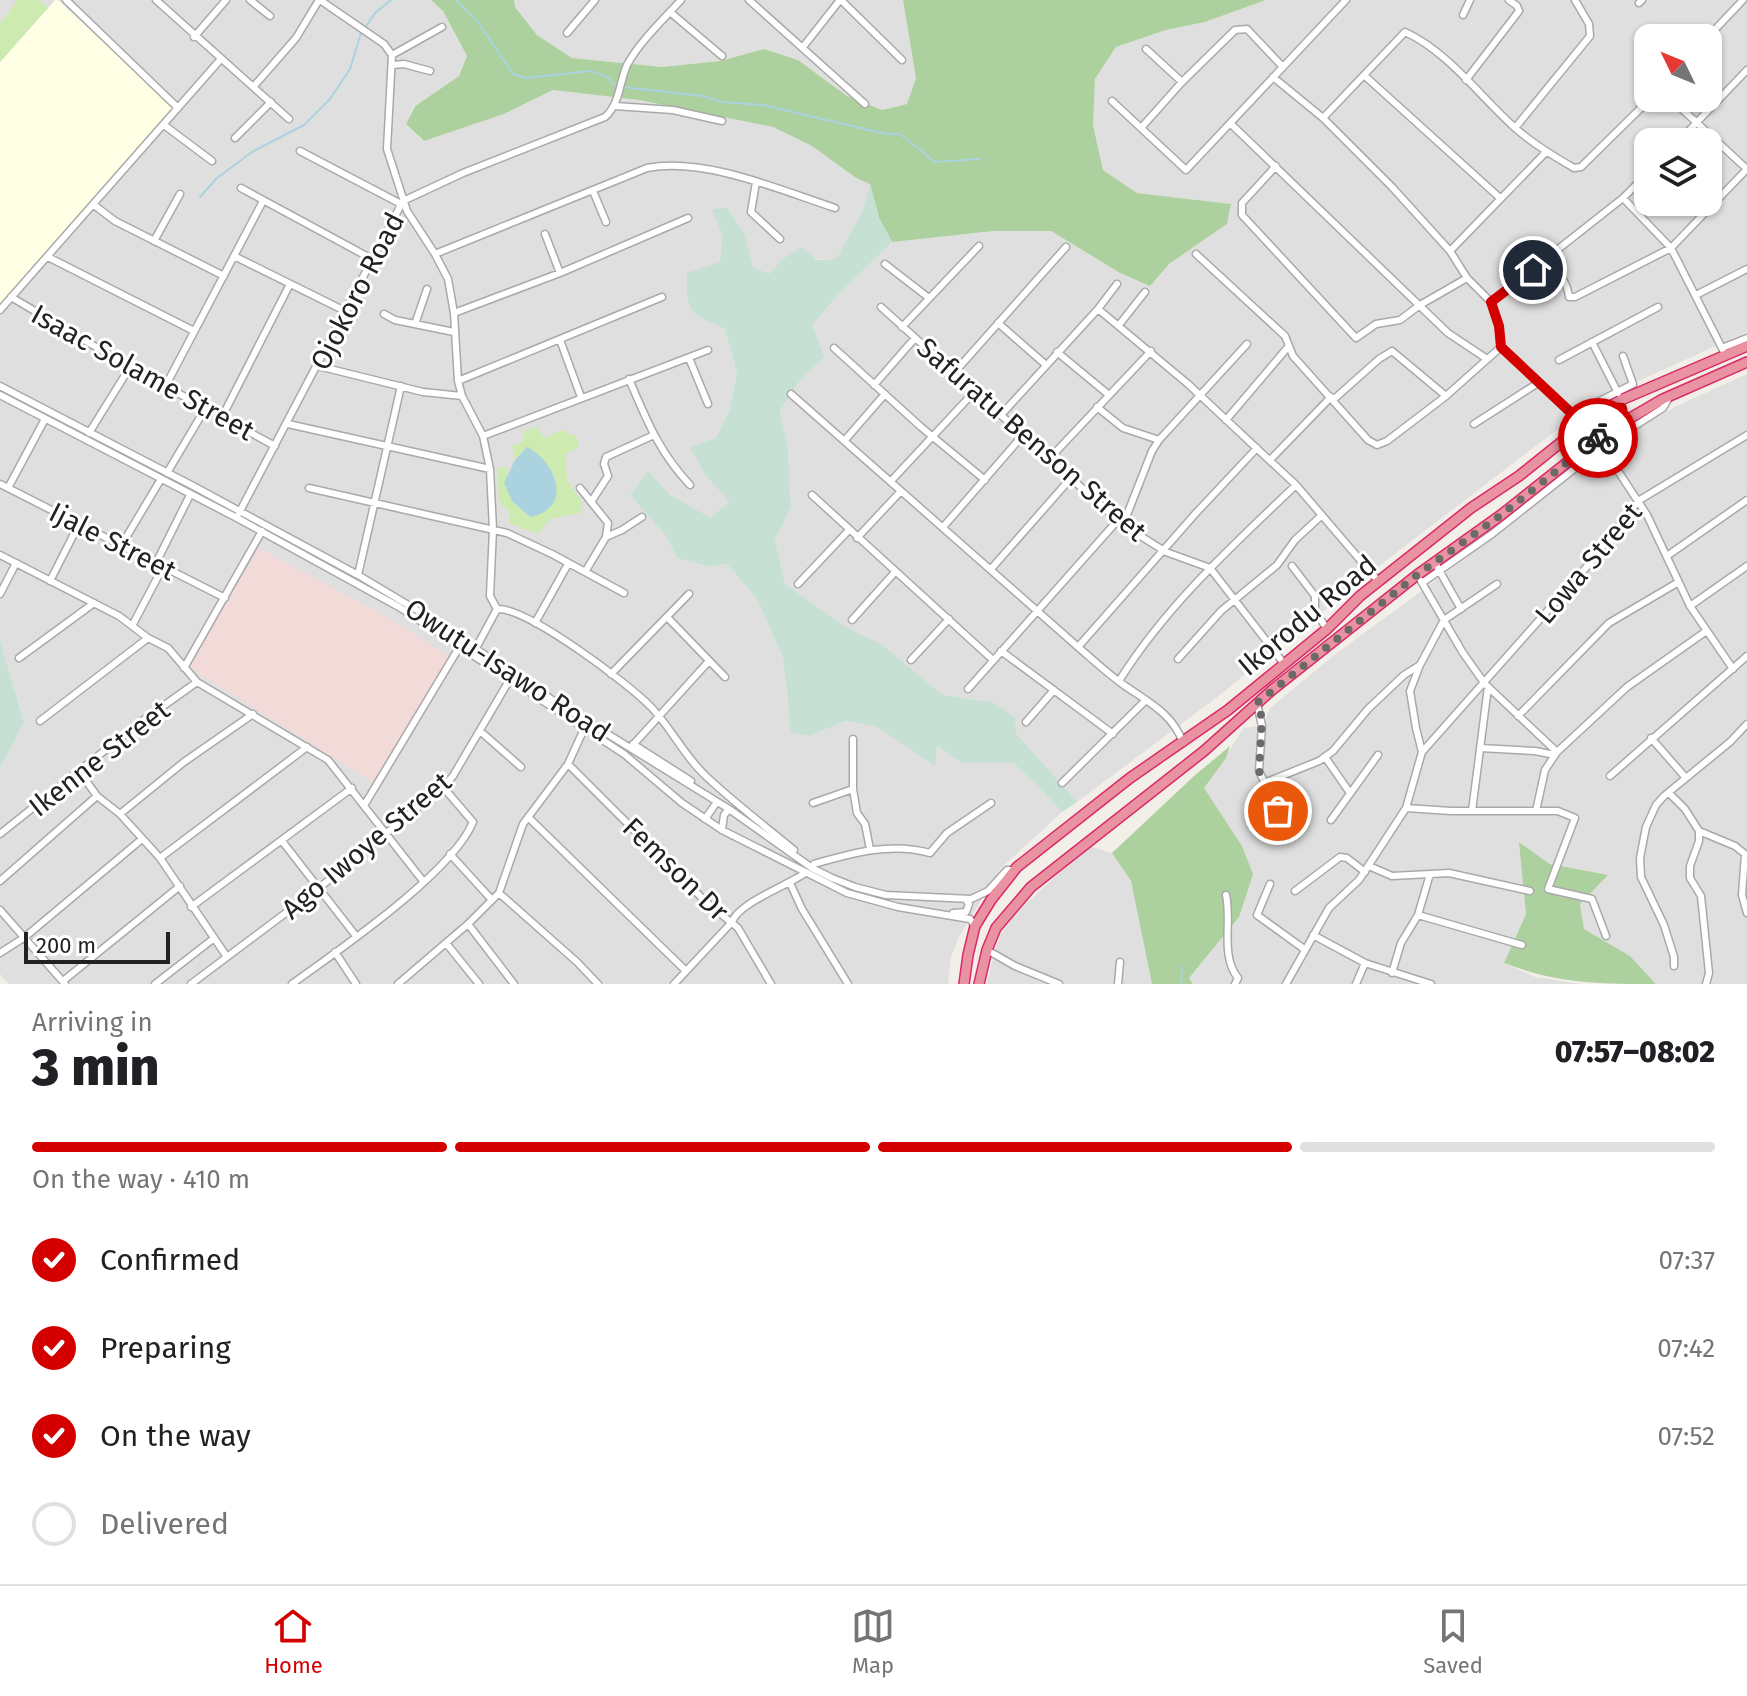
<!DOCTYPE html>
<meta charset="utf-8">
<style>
body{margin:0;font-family:"Fira Sans",sans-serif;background:#f2f2f2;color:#202124;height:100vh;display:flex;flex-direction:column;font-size:30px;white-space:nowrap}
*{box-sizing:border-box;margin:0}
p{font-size:26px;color:#757577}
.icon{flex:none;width:44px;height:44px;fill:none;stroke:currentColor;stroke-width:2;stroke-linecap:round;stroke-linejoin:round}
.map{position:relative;height:984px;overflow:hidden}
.details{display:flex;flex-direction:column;background:#fff;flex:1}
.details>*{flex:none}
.needle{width:52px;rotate:313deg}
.controls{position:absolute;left:1634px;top:24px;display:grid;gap:16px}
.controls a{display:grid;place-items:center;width:88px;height:88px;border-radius:16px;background:#fff;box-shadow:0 2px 6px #0004;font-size:40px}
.scale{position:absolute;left:24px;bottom:20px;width:146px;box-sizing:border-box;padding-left:8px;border:4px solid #222;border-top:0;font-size:22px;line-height:28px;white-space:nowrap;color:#222;-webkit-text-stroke:6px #fff;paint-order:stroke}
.pin{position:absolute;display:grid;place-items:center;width:68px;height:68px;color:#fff;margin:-34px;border:4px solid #fff;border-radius:50%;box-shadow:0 2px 8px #0007}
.courier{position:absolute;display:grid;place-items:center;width:80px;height:80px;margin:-40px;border:6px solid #d40000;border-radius:50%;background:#fff;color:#222;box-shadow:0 2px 10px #0007}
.headline em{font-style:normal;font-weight:800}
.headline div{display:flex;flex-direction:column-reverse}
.headline{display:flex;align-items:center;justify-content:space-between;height:136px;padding:0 32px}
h1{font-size:52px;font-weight:800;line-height:60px}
.bar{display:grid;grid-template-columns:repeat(4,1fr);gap:12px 8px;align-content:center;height:96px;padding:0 32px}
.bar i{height:10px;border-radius:6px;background:#e0e0e0}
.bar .on{background:#d40000}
.bar p{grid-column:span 4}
ol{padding:0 32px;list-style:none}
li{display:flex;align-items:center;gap:24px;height:88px}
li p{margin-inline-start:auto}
li .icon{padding:8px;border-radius:50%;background:#d40000;color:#fff;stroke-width:4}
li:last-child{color:#757577}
li i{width:44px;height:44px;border:4px solid #e0e0e0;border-radius:50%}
.tab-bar{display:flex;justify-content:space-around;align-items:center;height:112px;border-top:2px solid #e0e0e0;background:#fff;font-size:22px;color:#757577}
.tab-bar a{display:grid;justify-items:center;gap:4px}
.tab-bar .on{color:#d40000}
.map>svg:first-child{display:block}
.residential{fill:#e0dfdf;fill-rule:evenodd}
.commercial{fill:#f2dad9}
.education{fill:#ffffe5}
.grass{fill:#cdebb0}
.forest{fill:#add19e}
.wetland{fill:#c6e0d4}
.water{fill:#aad3df}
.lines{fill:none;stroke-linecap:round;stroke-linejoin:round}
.stream{stroke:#aad3df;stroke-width:2}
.minor-casing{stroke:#a9a9a9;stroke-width:9}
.highway-casing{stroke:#dc2a67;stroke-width:12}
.minor{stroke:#fff;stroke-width:6}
.highway{stroke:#e892a2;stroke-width:9}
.done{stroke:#6b6a68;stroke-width:8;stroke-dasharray:0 14.4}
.route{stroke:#d40000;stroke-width:10}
.labels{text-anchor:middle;stroke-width:6;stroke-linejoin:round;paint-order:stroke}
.street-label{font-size:28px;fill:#222;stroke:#fff}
</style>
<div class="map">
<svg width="1747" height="984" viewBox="0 0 1747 984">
<rect width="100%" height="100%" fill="#f2efe9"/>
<path class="residential" d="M0 0H431L443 11 467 56 459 76 414 106 406 124 423 141 504 114 553 90 639 100 773 127 812 146 856 178 870 184 863 210 836 259 782 260 769 274 753 268 745 235 722 234 720 262 696 315 725 329 737 374 729 411 716 439 691 447 706 476 731 502 710 517 670 495 648 472 630 495 666 536 677 558 710 567 727 564 757 599 783 658 788 708 809 736 846 721 877 727 934 765 937 744 962 763H1013L1032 780 1062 812 1001 868 959 937 951 957 948 984H9L0 974V768L24 721 0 640Z
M514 0H903L916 78 908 104 881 110 847 96 798 60 764 49 720 61 662 67 572 58 537 35 515 7Z
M1266 0H1747V332L1596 400 1397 552 1216 698 1077 802 1016 733 992 702 943 695 883 645 846 627 785 584 775 540 791 507 788 450 780 411 799 382 823 356 812 325 840 293 892 242 994 231H1051L1120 273 1149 285 1169 264 1227 224 1231 204 1137 193 1103 170 1093 125 1095 79 1116 47 1166 30 1205 22ZM1648 38H1708V98H1648ZM1648 142H1708V202H1648Z
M1747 374V984H1656L1630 956 1584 929 1580 904 1607 875 1550 864 1520 842 1526 914 1504 963 1535 977 1581 984H1193L1189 978 1239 917 1204 788 1244 728 1263 725 1270 708 1337 653 1488 542 1607 444 1679 405Z
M1089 846 1112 853 1131 880 1152 984H986L1000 935 1020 909Z"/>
<path class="commercial" d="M259 548 392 620 450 657 374 783 189 667Z"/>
<path class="education" d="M55 0H58L174 108 0 305V62Z"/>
<path class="grass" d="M18 0H38L48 8 0 62V23Z
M537 427 544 438 561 430 576 436 579 447 565 454 567 480 582 502 580 513 550 519 538 534 510 524V513L499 502 497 468 506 466 508 473 505 483 512 501 530 517 528 448 515 460 512 446 524 440V431Z"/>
<path class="forest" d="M431 0H514L515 7 537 35 572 58 662 67 720 61 764 49 798 60 847 96 882 110 907 104 916 78 903 0H1266L1205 22 1166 30 1116 47 1095 79 1093 125 1103 170 1137 193 1231 204 1227 224 1169 264 1150 286 1120 273 1051 231H994L892 242 879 218 870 184 856 178 812 146 773 127 639 100 553 90 504 114 424 141 406 124 415 106 459 76 467 56 443 11Z
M1230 746 1226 758 1204 788 1242 846 1253 874 1239 917 1189 978 1193 984H1152L1131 881 1112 853 1194 776Z
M1519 842 1550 864 1608 875 1580 904 1584 929 1630 956 1656 984C1598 984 1559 984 1504 963L1526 914Z"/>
<path class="wetland" d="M870 184 879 218 892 242 840 293 812 325 824 356 799 382 780 411 788 450 791 507 775 540 785 584 846 627 883 645 943 695 992 702 1015 717 1016 733 1077 802 1062 812 1032 780 1013 763H962L937 745 935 766 877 727 846 721 809 736 791 732 783 658 757 599 727 564 710 567 677 558 666 536 630 495 648 471 670 495 710 517 730 502 706 476 690 447 716 438 729 411 737 374 725 329C689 312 686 314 687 273L720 262 722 234 712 210 726 207 745 235 753 267 769 274 781 260 802 247 816 260 836 259 863 210Z
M0 640 24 722 0 768Z"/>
<path class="water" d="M527 447C559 464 572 509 530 517L512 501 504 483 515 460Z"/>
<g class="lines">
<path class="stream" d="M456 0 477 21 513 74 525 78 591 71 607 77 616 86
M365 28 375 13 391 0
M622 87 703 96 722 102 763 105 886 134H900L935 162 980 159
M200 197 217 178 252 152 304 125 330 99 350 69 361 33
M1181 984 1182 967"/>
<g class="minor-casing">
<path id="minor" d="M66 0 178 108
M156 0 289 119
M250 0 270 16
M320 0 384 44 392 55 387 149 407 211 435 254 448 279 454 313 458 381 462 396 483 436 490 469 493 529 490 596 497 609 476 648
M749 0 865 104
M842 1 902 60
M1639 3 1642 0
M670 12 722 56
M1463 15 1470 0
M567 33 595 0
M194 37 226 0
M1707 38 1743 0
M803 47 840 0
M1146 49 1182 82
M392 55 442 27
M393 65 404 64 430 71
M1365 76 1500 198
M1273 77 1323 118 1392 187 1450 251 1467 278 1491 302 1499 326 1501 347 1583 424
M1466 80 1519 11 1517 6 1509 0
M254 86 296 38 319 0
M1670 98 1747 169
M1112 101 1186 170 1346 0
M615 106 673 110 722 121
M1323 118 1405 32C1447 51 1479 95 1513 126 1531 143 1553 156 1574 168L1581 167 1651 98
M1231 124 1448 333 1487 359
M164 125 212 161
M1141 128 1182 82 1235 30 1247 29 1282 66
M1515 128 1590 36 1589 24 1575 0
M235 138 271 102
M1678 142 1747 70
M300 151 401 204
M1276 166 1242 203V215L1356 338 1376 324 1400 320 1420 305 1467 278
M756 182 751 212 780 239
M241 188 372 259
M593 191 606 222
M1623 198 1671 248 1726 356
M94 205 115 221 224 276
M545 234 560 273
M154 241 180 194
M1450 251 1546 152
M1554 253C1555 278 1567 276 1569 297H1575L1671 248 1747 169
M435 254 647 168C705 157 780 190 835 208
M1196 254 1285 336 1293 356 1368 440 1377 445 1387 441 1446 396 1501 347
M234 256 347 312
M48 257 194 331
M885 264 929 298
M1696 295 1747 269
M11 297 130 367 275 446
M1491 302 1623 198 1648 173
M881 307 1123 525 1166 552 1210 568 1285 665
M1098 309 1188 384 1296 485 1379 582
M0 310 220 60
M454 313 560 273 688 218
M384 314 395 320 454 332
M998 323 1046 365
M415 324 427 289
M1119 325 1145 292
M902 327 979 246
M560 340 581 397
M1592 342 1618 393
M834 348 921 427 985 480
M1722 348 1747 338
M1057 352 1109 395
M689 358 708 404
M1559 360 1658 307
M318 366 423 392 462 396
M954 373 1066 247
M629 379C647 421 659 452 690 485
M458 381 662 297
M874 385 915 338
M0 386 195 487 358 575 425 615 551 699 729 809 812 868 832 878 855 887 886 895 971 899 988 891 1007 870H1015
M165 387 263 201
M791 394 1078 647C1092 659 1106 672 1121 683 1146 701 1173 713 1183 743
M0 395 237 518 399 607 624 754 682 803 722 830 847 893 898 907 970 919 975 926
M1333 400 1379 359 1392 351 1446 396
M1097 407 1123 428 1159 440
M1001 415 1098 309 1117 284
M222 417 290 284
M1578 418 1592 405 1633 384 1623 356
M1226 420 1288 347
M288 424 490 469
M1474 424 1538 383
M89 433 130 367
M483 436 708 350
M1597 439 1647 515 1690 606 1733 669
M845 440 885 394
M1050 458 1151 351
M1270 460 1331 397
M167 473 205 409
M891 481 975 391
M0 484 225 598
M8 488 45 419
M309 488 507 533 552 554 624 593
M580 488 608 523 606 537 585 572
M812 495 993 660
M591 502 608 476 604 464 606 457 654 435
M239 513 403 201 463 173 605 117C620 104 619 83 627 65 640 41 663 20 681 0
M1123 525 1152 451 1159 440 1247 344
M944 526 1024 434
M606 537 622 530 642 517
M857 538 901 491
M121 546 161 479
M0 555 119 616 148 638 168 648 197 682 328 760 423 881
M1667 556 1747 500
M156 563 190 495
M1435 563 1461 609
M1292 566 1315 596V611L1327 629
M991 569 1071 478
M358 575 401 386
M50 581 79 524
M1421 581 1463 653 1485 684 1557 752
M1422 583 1492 534 1602 447 1663 408 1670 396
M798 584 849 530
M0 594 16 563
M1690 606 1747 566
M497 609C527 607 629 684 651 707 672 729 686 759 709 779 736 804 766 827 794 850
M667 617 725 677
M852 620 895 572
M535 623 568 564
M132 626 163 567
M1078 647 1196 513 1257 448
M1001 651 1113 734
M19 658 94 603
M1178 659 1221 611 1277 565 1295 540 1322 515
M911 660 949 619
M184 668 262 531
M611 674 689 594
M1119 681C1166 606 1232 546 1296 485
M968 689 1118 520
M1257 703 1262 726 1259 771 1278 811
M1518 716 1609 623 1677 583
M40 721 148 638
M1026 722 1054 690
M480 731 521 767
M1651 738 1686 778
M853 739V789L857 813 865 824 870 849
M633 744 691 781
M632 746 709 661
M1480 748 1535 751 1555 755
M1422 752 1591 562 1638 501 1747 435
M1325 757 1350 793
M568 764 705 901 738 928 771 984
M79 771 97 796 120 814 160 858 227 957
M1610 776 1747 656
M1062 783 1146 700
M1264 783 1319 761 1333 751 1368 709 1404 675 1420 665
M1669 793 1685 809 1699 831V841L1690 866V878L1701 896 1709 973 1706 984
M813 803 853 789
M365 804 460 646
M1406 808 1451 811H1536L1545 770 1557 752 1627 687 1705 632
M1472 811 1488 687
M1533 811H1558L1575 818 1548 889 1592 899 1606 936
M120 814 184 762 253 714
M528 817 686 971
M705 819 717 802
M1331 820 1378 755
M722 830 724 815 729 809
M1699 831 1735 846 1745 854 1742 895 1747 913
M0 834 138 724 197 682
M282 841 356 936
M450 854 492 900
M160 858 307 747
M1369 866 1392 876 1449 873 1530 891
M812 868 814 864C853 853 890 842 930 853L947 833 991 803
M0 881 97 796
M790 883 802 909 848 984
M1270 884 1257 915 1304 949
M1295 891 1340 857 1347 858 1365 872
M499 893 577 962 598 984
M1226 895C1232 921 1220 956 1238 978L1235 984
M191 907 352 788
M0 910 65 984
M953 913 966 912 969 904 965 899
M1418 915 1522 945
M468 924 514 984
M1313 935 1365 963 1431 984
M446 943 479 984
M987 950 1015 966 1059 984
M335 952 356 984
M0 953 25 937 142 839
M1674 966V957L1664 925 1641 877 1640 858 1646 827 1656 805 1664 796 1730 742 1747 724
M1392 973 1401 943 1418 915 1430 874
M63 981 180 886
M155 984 213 939
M191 984 319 888 443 787 453 776 510 679
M292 984C339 950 452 873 473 822L443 787
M398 984 468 924 499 893 523 824 568 764 584 729
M674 984 732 922C738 903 787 886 805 873
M1118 984 1120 962
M1286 984 1329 908 1359 880 1406 808 1422 752 1416 728 1410 691 1420 665 1444 620 1497 584
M1356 984 1365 963"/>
</g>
<g class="highway-casing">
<path id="highway" d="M964 984 968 955 975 926 991 900 1017 867 1130 778 1228 710 1327 629 1360 596 1471 508 1519 476 1599 412 1621 400 1747 346
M979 984 987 950 996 928 1031 887 1204 751 1272 690 1417 575 1501 515 1603 434 1663 399 1747 362"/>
</g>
<use href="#minor" class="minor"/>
<use href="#highway" class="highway"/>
</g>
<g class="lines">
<path class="done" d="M1278 811 1259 771 1262 718 1257 703 1417 575 1501 515 1598 438"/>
<path class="route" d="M1533 270 1491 302 1499 326 1501 347 1583 424 1609 407 1622 408 1624 420 1598 438"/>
</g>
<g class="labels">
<g class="street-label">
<text transform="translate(357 291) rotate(-63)" y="10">Ojokoro Road</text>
<text transform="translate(143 372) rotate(29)" y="10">Isaac Solame Street</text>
<text transform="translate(1032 439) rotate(41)" y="10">Safuratu Benson Street</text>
<text transform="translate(113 541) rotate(27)" y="10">Ijale Street</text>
<text transform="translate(1588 563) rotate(-50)" y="10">Lowa Street</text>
<text transform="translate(1307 615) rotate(-40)" y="10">Ikorodu Road</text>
<text transform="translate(508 670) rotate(33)" y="10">Owutu-Isawo Road</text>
<text transform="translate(99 758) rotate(-38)" y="10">Ikenne Street</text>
<text transform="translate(366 845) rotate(-40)" y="10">Ago Iwoye Street</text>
<text transform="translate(676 869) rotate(44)" y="10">Femson Dr</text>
</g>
</g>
</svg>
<div class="controls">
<a><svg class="needle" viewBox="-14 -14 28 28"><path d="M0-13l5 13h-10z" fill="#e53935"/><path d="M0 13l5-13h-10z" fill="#757577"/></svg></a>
<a><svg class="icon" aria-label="layers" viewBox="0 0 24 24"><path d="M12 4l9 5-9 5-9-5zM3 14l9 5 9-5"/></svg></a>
</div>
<div class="scale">200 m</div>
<div class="pin" style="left:1278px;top:811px;background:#ea580c"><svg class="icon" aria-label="bag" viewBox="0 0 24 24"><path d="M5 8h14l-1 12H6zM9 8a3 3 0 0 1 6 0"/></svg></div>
<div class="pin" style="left:1533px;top:270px;background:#1f2937"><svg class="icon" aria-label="home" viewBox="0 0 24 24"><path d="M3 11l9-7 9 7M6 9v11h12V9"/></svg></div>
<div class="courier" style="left:1598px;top:438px"><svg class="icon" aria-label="bike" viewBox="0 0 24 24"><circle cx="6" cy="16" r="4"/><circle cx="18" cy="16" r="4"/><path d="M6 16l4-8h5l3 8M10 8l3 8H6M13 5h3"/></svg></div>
</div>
<section class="details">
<div class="headline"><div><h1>3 min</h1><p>Arriving in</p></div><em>07:57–08:02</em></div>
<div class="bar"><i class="on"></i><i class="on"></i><i class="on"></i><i></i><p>On the way · 410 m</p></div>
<ol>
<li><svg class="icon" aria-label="check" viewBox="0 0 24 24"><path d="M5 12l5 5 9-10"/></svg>Confirmed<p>07:37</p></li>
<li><svg class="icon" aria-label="check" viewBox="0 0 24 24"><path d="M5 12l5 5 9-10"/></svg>Preparing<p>07:42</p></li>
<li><svg class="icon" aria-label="check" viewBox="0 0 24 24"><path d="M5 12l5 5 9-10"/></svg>On the way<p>07:52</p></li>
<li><i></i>Delivered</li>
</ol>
</section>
<nav class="tab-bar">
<a class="on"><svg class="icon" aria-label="home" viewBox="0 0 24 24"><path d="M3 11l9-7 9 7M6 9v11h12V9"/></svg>Home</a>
<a><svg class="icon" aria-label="map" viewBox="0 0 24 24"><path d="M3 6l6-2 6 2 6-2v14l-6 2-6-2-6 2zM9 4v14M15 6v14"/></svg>Map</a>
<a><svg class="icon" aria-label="saved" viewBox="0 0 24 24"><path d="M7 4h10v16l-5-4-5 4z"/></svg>Saved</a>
</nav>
